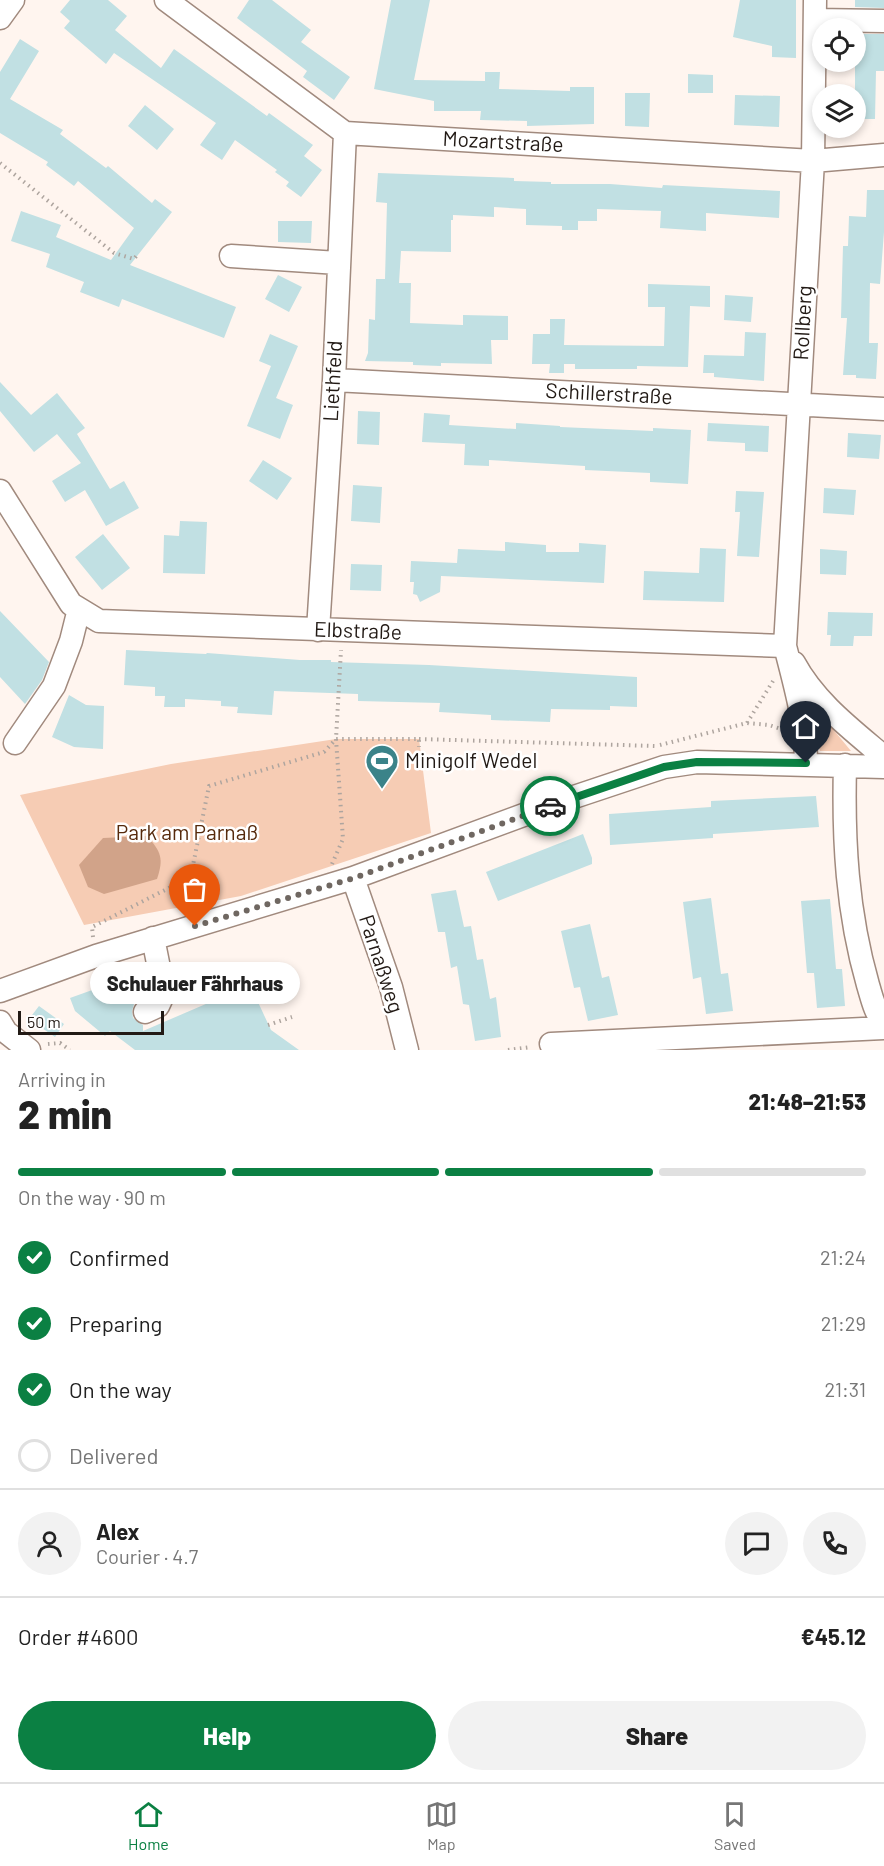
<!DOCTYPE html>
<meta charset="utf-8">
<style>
body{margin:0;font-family:Barlow,sans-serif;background:#f2f2f2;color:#222;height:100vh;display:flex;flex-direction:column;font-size:22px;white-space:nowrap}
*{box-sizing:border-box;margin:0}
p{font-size:20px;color:#767676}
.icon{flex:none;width:33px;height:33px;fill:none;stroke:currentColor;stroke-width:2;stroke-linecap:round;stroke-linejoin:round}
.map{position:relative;height:1050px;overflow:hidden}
.panel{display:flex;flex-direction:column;background:#fff;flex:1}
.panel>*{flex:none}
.buttons{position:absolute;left:812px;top:18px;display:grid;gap:12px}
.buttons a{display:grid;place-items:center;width:54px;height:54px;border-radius:50%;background:#fff;box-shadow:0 3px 9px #0003;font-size:30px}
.scale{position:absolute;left:18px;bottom:15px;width:146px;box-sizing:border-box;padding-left:6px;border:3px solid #221a15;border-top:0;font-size:16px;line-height:21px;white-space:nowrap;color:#221a15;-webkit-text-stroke:4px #fff;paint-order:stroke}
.pin{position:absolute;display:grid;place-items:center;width:51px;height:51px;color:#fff;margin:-62px -26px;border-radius:50% 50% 50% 0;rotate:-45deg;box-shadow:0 0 6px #0007}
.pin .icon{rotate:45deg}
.courier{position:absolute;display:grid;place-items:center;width:60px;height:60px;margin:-30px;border:4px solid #0b8043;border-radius:50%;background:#fff;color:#222;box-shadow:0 2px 8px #0007}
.bubble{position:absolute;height:42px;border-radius:21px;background:#fff;box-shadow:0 3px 9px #0003;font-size:20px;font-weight:800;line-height:42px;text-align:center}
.overview em{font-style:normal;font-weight:800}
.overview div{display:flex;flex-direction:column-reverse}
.overview{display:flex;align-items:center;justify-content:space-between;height:102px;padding:0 18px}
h1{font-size:39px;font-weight:800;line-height:45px}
.bar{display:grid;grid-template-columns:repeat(4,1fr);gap:9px 6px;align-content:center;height:72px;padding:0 18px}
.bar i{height:8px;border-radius:4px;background:#e0e0e0}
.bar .selected{background:#0b8043}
.bar p{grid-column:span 4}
.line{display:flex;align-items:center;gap:15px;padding:0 18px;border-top:2px solid #e0e0e0}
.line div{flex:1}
.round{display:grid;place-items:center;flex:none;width:63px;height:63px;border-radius:32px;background:#f2f2f2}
ol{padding:0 18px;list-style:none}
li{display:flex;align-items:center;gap:18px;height:66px}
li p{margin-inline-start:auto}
li .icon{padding:6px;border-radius:50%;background:#0b8043;color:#fff;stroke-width:4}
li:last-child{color:#767676}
li i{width:33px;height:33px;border:3px solid #e0e0e0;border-radius:50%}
.button{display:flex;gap:12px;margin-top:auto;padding:12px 18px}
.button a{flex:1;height:69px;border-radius:36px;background:#0b8043;color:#fff;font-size:24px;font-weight:800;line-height:69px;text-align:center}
.button a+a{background:#f2f2f2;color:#222}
.dock{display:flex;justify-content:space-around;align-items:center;height:84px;border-top:2px solid #e0e0e0;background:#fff;font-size:16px;color:#767676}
.dock a{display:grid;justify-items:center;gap:3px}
.dock .selected{color:#0b8043}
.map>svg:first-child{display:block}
.green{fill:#f6ccb4}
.water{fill:#d1a389}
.building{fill:#c1e0e3}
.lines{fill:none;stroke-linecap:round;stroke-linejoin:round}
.minor-casing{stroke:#a18a7e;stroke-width:25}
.path{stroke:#aea59f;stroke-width:4;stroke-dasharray:1.5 4.5;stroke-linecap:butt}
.minor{stroke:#fff;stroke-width:22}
.done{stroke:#6f6761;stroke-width:6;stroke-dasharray:0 10.8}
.route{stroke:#0b8043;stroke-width:8}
.labels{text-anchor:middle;stroke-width:5;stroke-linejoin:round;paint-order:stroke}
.street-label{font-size:21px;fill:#221a15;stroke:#fff}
.poi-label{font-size:21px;fill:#221a15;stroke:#fff;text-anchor:start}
.park-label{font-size:21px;fill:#562a0c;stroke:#fff}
</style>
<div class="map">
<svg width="884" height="1050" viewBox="0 0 884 1050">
<rect width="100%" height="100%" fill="#fff5ef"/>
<path class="green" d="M806 703 818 711 851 751H820L809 720Z
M336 739H419L431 833 241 896 84 925 20 795 171 764Z"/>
<path class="water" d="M147 836C161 852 164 858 157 879L104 894 88 887 79 865 103 838Z"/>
<path class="building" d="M70 0H108L127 16 115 30 161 68 174 49 267 116 269 113 313 145 304 156 322 170 301 197 286 186 289 182 275 172 277 170 235 140 222 160 200 145 216 123 114 53 106 64 64 28 70 21 60 12Z
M249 0H272L311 30 301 42 350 77 334 100 303 77 307 71 237 18Z
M391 0H430L414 80 485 81V72H500L499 89 570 91V87H594V124L527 126V121L480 120 481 111H434V101L374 89Z
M740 0H796V58L772 57V46L733 37Z
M855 0H884V8L855 7Z
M855 34H884V71H876L875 119H855Z
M20 39 39 51 10 99 63 130 60 134 106 168 108 166 152 203 155 199 172 212 130 265 236 307 224 338 122 299 119 307 80 292 84 282 46 267 50 254 11 241 21 211 61 225 56 237 111 260 134 228 78 181 74 186 46 165 48 162 0 133V72Z
M688 74 713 75V93H688Z
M625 93H650L649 127 625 126Z
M735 95 780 96 779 127 734 125Z
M145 105 174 129 157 150 128 126Z
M378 173 514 178V181L551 182V184H610L662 188 663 185 780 191 779 218 706 213V231L660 228 661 211 597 209V221H578V230H562V226L526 225V209L494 207V217L453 215V220H451V252L401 251 399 283H411L410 323 463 325V315L508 316V340H491L492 364 441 363V366L413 365V362L365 361 368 353 369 319 375 320 376 279H385L387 203 376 202Z
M867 190H884V232L880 284 870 283 869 343H878L876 379 856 378V375H843L847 318H841L843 246H848L849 216 866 217Z
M278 221H312L311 243 278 242Z
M278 275 302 287 289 312 265 299Z
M648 284 710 286V307L690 306 688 367 637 366V369H575V364H564V373H549L550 364H532L533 334H550V319H565L564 345 664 346 665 307H648Z
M725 295 753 297 751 322 724 320Z
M745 332 766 333 764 381 714 377V373H703L704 355 744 356Z
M270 334 298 346 276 398 293 405 280 439 247 426 271 366 259 361Z
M0 382 31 415 57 393 85 428 77 434 110 489 124 481 139 508 106 526 85 490 65 502 52 481 81 463 57 434 34 452 0 411Z
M358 411 380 412 379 445 357 444Z
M424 413 450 415 449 425 516 429V423L560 426V427L653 431V428L691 430 688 484 650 482V473L585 470V466L489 460V466L464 465 465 444 422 442Z
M708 423 769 426 768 452 745 451V443L707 441Z
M848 433 881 435 879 459 847 457Z
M263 460 292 478 277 500 249 481Z
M353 485 382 487 380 523 351 521Z
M824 488 856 490 854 515 823 513Z
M736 491 764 492 759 557 737 556 740 512H735Z
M180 521 207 522 205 574 163 573 164 535 179 536Z
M103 534 130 568 102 590 75 557Z
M505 542 546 545V552H579V543L606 545 604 583 441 576 440 592 420 602 417 595 413 594 414 582H410L411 561 457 563 458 549 505 551Z
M700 548 726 549 724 602 643 600 644 571 699 573Z
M820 549 847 551 846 575 820 574Z
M351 564 382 565 381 591 350 590Z
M0 611 49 662 42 680 25 704 0 677Z
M828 612 873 613 872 636H854L853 646H830L831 635H827Z
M126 650 206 654 207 653 300 660H331V662L429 665 637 677V707L610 706V710L551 709 550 722 491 720V715L439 712 440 703 358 701V694L274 691 272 715 237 713 238 707 221 706V701L185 699V707H164L165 696H155V687L124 685Z
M69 695 86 705 104 706 103 749 74 747 52 737Z
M816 796 819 827 713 834V838L610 845 609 814 711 807V801Z
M583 834 592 858V864L498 901 486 872Z
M456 890 464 927 471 926 477 960 483 959 490 999 496 997 501 1037 475 1041 469 1005 463 1004 457 966 451 968 445 932H438L431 894Z
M711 898 721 974 728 973 733 1011 706 1014 701 977 693 979 683 902Z
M830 899 836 969H842L845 1006 817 1008 814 973H807L801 901Z
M590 924 602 978 609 976 618 1015 588 1021 580 987 574 988 561 931Z
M143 968 140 998H142L134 1004 132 1011 133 1018 143 1025V1031L250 985 271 1030 299 1050H135L110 1031 105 1036 75 1011 70 998 95 989 94 984 114 975 117 980Z
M39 1006 64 1024 55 1037 29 1019Z"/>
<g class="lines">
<g class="minor-casing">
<path id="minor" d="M166 0 345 133 813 161 884 155
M0 18 13 0
M815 20 884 21
M231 256 338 263
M334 380 884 409
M0 491 71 604 99 621 785 646
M318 630 334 380 345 133
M794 663C815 702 851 729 884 757
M15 743 54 686 71 641 79 609
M806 763C806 723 795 685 785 646L813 161 815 0
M845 765C843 840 847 912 868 985 872 998 875 1013 884 1023
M353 878 391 987 407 1050
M0 991 96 956 353 878 556 803 664 767 697 762 884 767
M145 1012 158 1006 164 993 153 938
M0 1022 6 1032 29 1050
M551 1044 884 1028"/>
</g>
<path class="path" d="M0 163 114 253 134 259 138 254
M747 723 773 681
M419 739 655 746
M660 745 747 723 769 725 784 730
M332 864 343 839 336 739 341 650
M93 937 92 927 169 888 193 865 209 786 324 752 336 739H419V747
M268 1025 292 1017
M48 1044 60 1043 70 1050
M508 1050 531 1047"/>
<use href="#minor" class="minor"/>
</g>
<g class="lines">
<path class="done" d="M195 926 354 878 550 806"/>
<path class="route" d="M550 806 664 767 697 762 806 763"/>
</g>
<defs>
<g id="stadium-pin" transform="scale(1.725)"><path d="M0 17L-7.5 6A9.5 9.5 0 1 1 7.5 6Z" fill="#3b8389" stroke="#fff"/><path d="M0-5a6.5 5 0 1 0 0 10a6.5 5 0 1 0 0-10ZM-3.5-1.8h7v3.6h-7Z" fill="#fff"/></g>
</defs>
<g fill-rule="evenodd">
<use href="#stadium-pin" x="382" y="761"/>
</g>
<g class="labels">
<g class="street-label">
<text transform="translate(503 142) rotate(3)" y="7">Mozartstraße</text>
<text transform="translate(803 323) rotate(-87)" y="7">Rollberg</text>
<text transform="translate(333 381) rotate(-87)" y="7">Liethfeld</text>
<text transform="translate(609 394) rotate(3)" y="7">Schillerstraße</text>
<text transform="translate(358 631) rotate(2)" y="7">Elbstraße</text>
<text transform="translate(381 964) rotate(72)" y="7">Parnaßweg</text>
</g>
<g class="poi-label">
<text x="405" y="768">Minigolf Wedel</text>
</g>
<g class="park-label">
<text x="187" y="840">Park am Parnaß</text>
</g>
</g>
</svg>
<div class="buttons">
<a><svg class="icon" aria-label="locate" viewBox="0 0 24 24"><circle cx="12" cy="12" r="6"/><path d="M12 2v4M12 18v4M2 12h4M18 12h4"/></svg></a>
<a><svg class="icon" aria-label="layers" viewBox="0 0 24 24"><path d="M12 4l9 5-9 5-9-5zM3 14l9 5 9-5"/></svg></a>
</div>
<div class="scale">50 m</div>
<div class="pin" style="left:195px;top:926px;background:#ea580c"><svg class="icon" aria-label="bag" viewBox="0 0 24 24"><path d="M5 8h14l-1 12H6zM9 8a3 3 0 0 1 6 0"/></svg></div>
<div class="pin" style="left:806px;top:763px;background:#1f2937"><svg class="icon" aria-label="home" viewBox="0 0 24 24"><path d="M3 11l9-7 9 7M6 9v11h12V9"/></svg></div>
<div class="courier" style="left:550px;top:806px"><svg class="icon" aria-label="car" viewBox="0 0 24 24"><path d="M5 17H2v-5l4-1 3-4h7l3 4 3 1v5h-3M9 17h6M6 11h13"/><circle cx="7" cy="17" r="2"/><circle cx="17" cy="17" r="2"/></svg></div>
<div class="bubble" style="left:90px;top:962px;width:210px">Schulauer Fährhaus</div>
</div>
<section class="panel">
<div class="overview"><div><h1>2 min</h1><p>Arriving in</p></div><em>21:48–21:53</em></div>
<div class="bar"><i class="selected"></i><i class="selected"></i><i class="selected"></i><i></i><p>On the way · 90 m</p></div>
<ol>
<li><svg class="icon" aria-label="check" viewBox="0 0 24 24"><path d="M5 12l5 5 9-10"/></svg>Confirmed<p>21:24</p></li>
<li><svg class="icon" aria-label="check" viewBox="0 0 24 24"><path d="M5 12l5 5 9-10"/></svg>Preparing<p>21:29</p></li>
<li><svg class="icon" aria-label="check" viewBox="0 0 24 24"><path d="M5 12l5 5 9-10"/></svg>On the way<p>21:31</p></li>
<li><i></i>Delivered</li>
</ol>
<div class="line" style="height:108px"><a class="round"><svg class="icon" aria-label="person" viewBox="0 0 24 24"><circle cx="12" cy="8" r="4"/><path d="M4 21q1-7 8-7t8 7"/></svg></a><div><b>Alex</b><p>Courier · 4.7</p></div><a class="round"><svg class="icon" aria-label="chat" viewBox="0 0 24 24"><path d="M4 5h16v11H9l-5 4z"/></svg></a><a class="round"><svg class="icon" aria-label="phone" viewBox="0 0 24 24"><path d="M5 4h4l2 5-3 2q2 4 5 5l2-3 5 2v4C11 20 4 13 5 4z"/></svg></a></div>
<div class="line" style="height:78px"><div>Order #4600</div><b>€45.12</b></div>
<div class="button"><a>Help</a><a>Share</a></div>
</section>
<nav class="dock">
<a class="selected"><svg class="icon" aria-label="home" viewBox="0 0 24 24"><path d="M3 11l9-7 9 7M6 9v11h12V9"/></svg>Home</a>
<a><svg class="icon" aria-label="map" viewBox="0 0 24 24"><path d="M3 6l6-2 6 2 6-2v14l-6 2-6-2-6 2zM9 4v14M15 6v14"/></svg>Map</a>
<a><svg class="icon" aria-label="saved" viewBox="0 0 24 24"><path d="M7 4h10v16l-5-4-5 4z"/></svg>Saved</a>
</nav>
